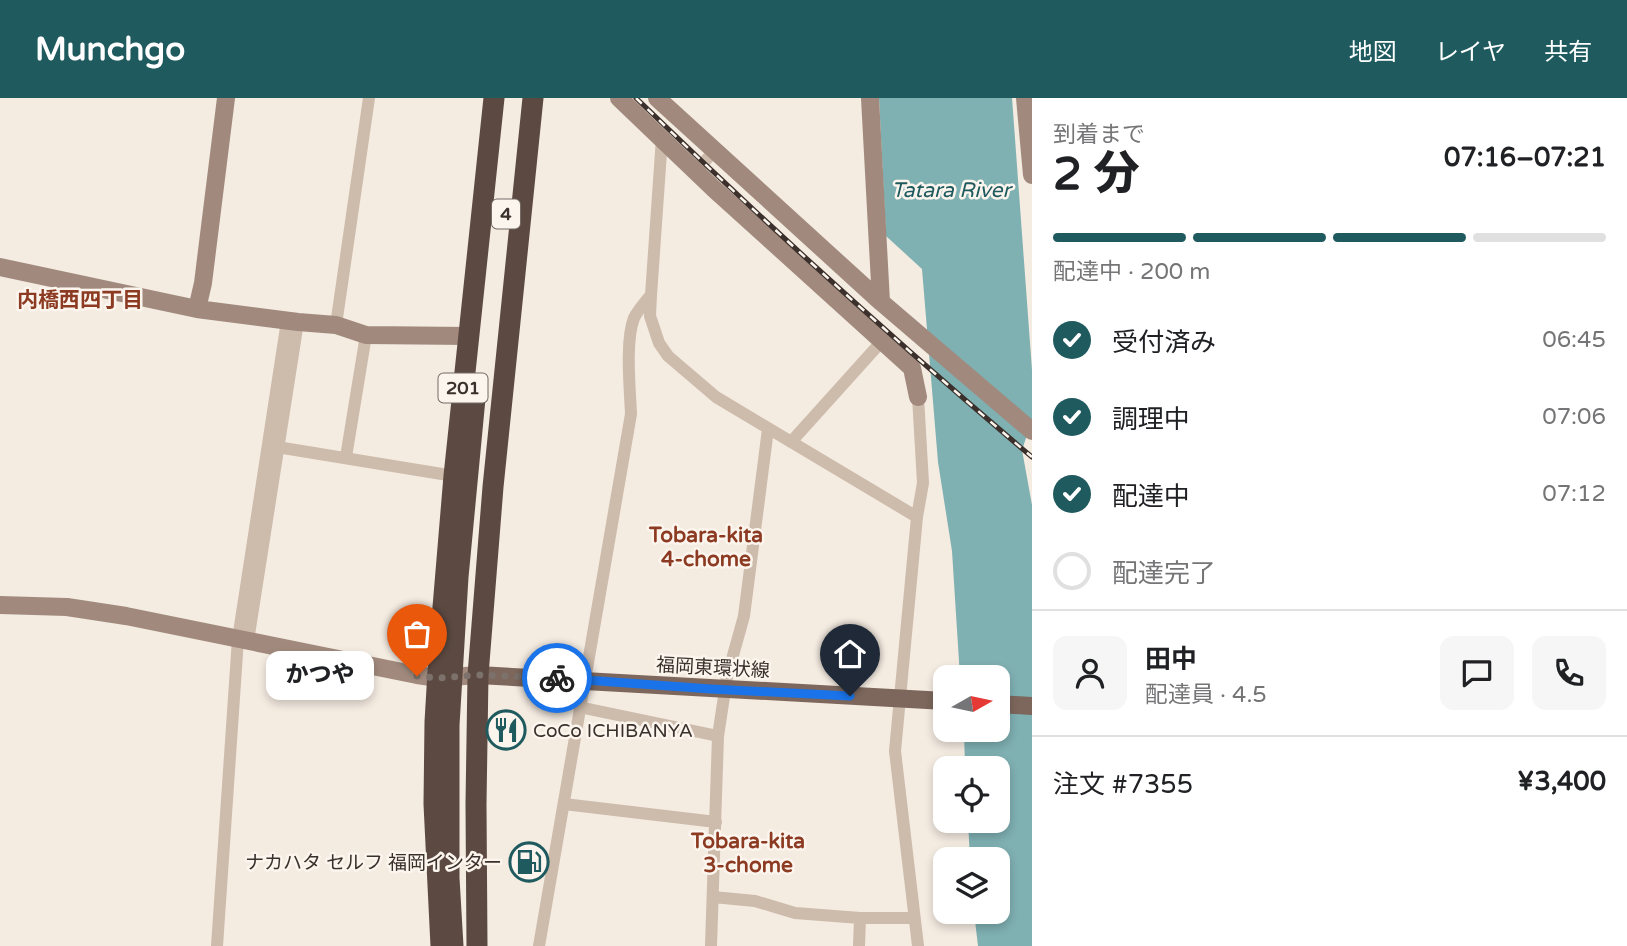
<!DOCTYPE html>
<html lang="ja">
<meta charset="utf-8">
<style>
body{margin:0;font-family:"Varela Round","Noto Sans JP",sans-serif;background:#f6f6f6;color:#202124;height:100vh;display:flex;flex-direction:column;font-size:26px;white-space:nowrap}
*{box-sizing:border-box;margin:0}
p{font-size:23px;color:#757577}
.icon{flex:none;width:38px;height:38px;fill:none;stroke:currentColor;stroke-width:2;stroke-linecap:round;stroke-linejoin:round}
.map{position:relative;flex:1;overflow:hidden}
.panel{display:flex;flex-direction:column;background:#fff;width:595px}
.panel>*{flex:none}
.needle{width:46px;rotate:81deg}
.tools{position:absolute;left:933px;top:567px;display:grid;gap:14px}
.tools a{display:grid;place-items:center;width:77px;height:77px;border-radius:14px;background:#fff;box-shadow:0 4px 10px #0003;font-size:35px}
.pin{position:absolute;display:grid;place-items:center;width:60px;height:60px;color:#fff;margin:-72px -30px;border-radius:50% 50% 50% 0;rotate:-45deg;box-shadow:0 0 7px #0007}
.pin .icon{rotate:45deg}
.courier{position:absolute;display:grid;place-items:center;width:70px;height:70px;margin:-35px;border:5px solid #1a73e8;border-radius:50%;background:#fff;color:#222;box-shadow:0 2px 9px #0007}
.bubble{position:absolute;height:49px;border-radius:14px;background:#fff;box-shadow:0 4px 10px #0003;font-size:23px;font-weight:800;line-height:49px;text-align:center}
.head em{font-style:normal;font-weight:800}
.head div{display:flex;flex-direction:column-reverse}
.head{display:flex;align-items:center;justify-content:space-between;height:119px;padding:0 21px}
h1{font-size:46px;font-weight:800;line-height:52px}
.bar{display:grid;grid-template-columns:repeat(4,1fr);gap:10px 7px;align-content:center;height:84px;padding:0 21px}
.bar i{height:9px;border-radius:5px;background:#e0e0e0}
.bar .on{background:#1f5a5e}
.bar p{grid-column:span 4}
.line{display:flex;align-items:center;gap:18px;padding:0 21px;border-top:2px solid #e0e0e0}
.line div{flex:1}
.round{display:grid;place-items:center;flex:none;width:74px;height:74px;border-radius:14px;background:#f6f6f6}
ol{padding:0 21px;list-style:none}
li{display:flex;align-items:center;gap:21px;height:77px}
li p{margin-inline-start:auto}
li .icon{padding:7px;border-radius:50%;background:#1f5a5e;color:#fff;stroke-width:4}
li:last-child{color:#757577}
li i{width:38px;height:38px;border:4px solid #e0e0e0;border-radius:50%}
header{display:flex;align-items:center;gap:42px;box-sizing:border-box;height:98px;padding:0 35px;background:#1f5a5e;color:#fff}
header strong{font-size:33px}
nav{display:flex;gap:38px;margin-inline-start:auto;font-size:24px}
main{display:flex;flex:1;min-height:0}
.map>svg:first-child{display:block}
.water{fill:#7fb0b2}
.lines{fill:none;stroke-linecap:round;stroke-linejoin:round}
.street{stroke:#cdbbac;stroke-width:12}
.secondary{stroke:#a18a7d;stroke-width:18}
.primary{stroke:#7d675c;stroke-width:18}
.highway{stroke:#5c4a42;stroke-width:21}
.rail-casing{stroke:#3b302b;stroke-width:5}
.rail{stroke:#fbf5ee;stroke-width:2.5;stroke-dasharray:8;stroke-linecap:butt}
.highway-bridge{stroke:#5c4a42;stroke-width:21}
.done{stroke:#7c716b;stroke-width:7;stroke-dasharray:0 12.6}
.route{stroke:#1a73e8;stroke-width:9}
.labels{text-anchor:middle;stroke-width:5;stroke-linejoin:round;paint-order:stroke}
.shield{fill:#fbf5ee;stroke:#756b66;stroke-width:2}
.shield-label{font-size:18px;font-weight:bold;fill:#3b302b}
.street-label{font-size:19px;fill:#3b302b;stroke:#fbf5ee}
.poi-label{font-size:19px;fill:#3b302b;stroke:#fbf5ee;text-anchor:start}
.water-label{font-size:21px;font-style:italic;fill:#1f5a5e;stroke:#fbf5ee}
.neighbourhood-label{font-size:21px;font-weight:bold;fill:#8c3b22;stroke:#fbf5ee}
</style>
<header>
<strong>Munchgo</strong>
<nav><a>地図</a><a>レイヤ</a><a>共有</a></nav>
</header>
<main>
<div class="map">
<svg width="1032" height="848" viewBox="0 0 1032 848">
<rect width="100%" height="100%" fill="#f4ebe1"/>
<path class="water" d="M879 0H1012L1032 272V322L1022 352 1032 407V848H978L974 814H998V761H970L968 723H998V670H965L964 632H998V579H960L952 453 938 364 922 171 886 138Z"/>
<g class="lines">
<path class="street" d="M662 40 651 197 650 218 659 245 668 258 716 299 917 419
M696 73 715 52
M336 227 369 0
M791 344 882 243
M271 348 454 378
M346 359 366 237
M248 543 298 224
M579 609 718 638
M564 706 716 724
M713 799 755 803 795 815 860 820H914
M217 848 238 541 287 223
M539 848 631 316C630 291 625 243 634 220 638 212 645 204 651 197
M711 848 718 638 727 579 744 518 768 331
M859 848 860 820
M918 848 895 653 917 419 923 385 918 299"/>
<path class="secondary" d="M619 0 713 90 912 270 918 299
M657 0 881 204 1032 333
M870 0 881 204
M1025 0 1032 77
M0 169 197 211 298 224 336 227 366 237 468 238
M197 211 203 185 226 0
M0 507 67 509 126 518 417 577 438 580 478 577"/>
<path class="primary" d="M478 577 945 603
M998 606 1032 608"/>
<path class="highway" d="M441 848 434 706 435 624 439 557 454 378 494 0
M477 848 476 706 478 577 493 389 533 0"/>
<g class="rail-casing">
<path id="rail" d="M636 0C764 124 896 244 1032 359"/>
</g>
<use href="#rail" class="rail"/>
<path class="highway-bridge" d="M453 848 449 780V627L458 479 476 290"/>
</g>
<g class="lines">
<path class="done" d="M417 578 438 580 478 577 557 580"/>
<path class="route" d="M557 580 711 591 850 598"/>
</g>
<defs>
<g id="restaurant-ring" transform="scale(2.0125)"><circle r="9.5" fill="#fbf5ee" stroke="#1f5a5e" stroke-width="1.5"/><path d="M-5-6h1v4h1v-4h1v4h1v-4h1v5L-1.5 .5V6h-2V.5L-5-1ZM5-6V6H3V1.5H1.5Q1.5-4 5-6Z" fill="#1f5a5e"/></g>
<g id="fuel-ring" transform="scale(2.0125)"><circle r="9.5" fill="#fbf5ee" stroke="#1f5a5e" stroke-width="1.5"/><path d="M-5.5-6h7V0h2V4h1.3V-2.5L3-4.5l.8-.8L6-3V5H2.5V1h-1V6h-7ZM-4.2-4.7v3.2H.2V-4.7Z" fill="#1f5a5e"/></g>
</defs>
<g fill-rule="evenodd">
<use href="#restaurant-ring" x="506" y="632"/>
<use href="#fuel-ring" x="529" y="764"/>
</g>
<g class="labels">
<g class="shield">
<rect x="492" y="101.5" width="28" height="29" rx="5"/>
<rect x="438.5" y="275.5" width="49" height="29" rx="5"/>
</g>
<g class="shield-label">
<text x="506" y="122">4</text>
<text x="463" y="296">201</text>
</g>
<g class="street-label">
<text transform="translate(713 569) rotate(3)" y="7">福岡東環状線</text>
</g>
<g class="poi-label">
<text x="533" y="639">CoCo ICHIBANYA</text>
<text x="502" y="771" text-anchor="end">ナカハタ セルフ 福岡インター</text>
</g>
<g class="water-label">
<text x="951" y="99">Tatara River</text>
</g>
<g class="neighbourhood-label">
<text x="80" y="209">内橋西四丁目</text>
<text x="706" y="444">Tobara-kita<tspan x="706" dy="24">4-chome</tspan></text>
<text x="748" y="750">Tobara-kita<tspan x="748" dy="24">3-chome</tspan></text>
</g>
</g>
</svg>
<div class="tools">
<a><svg class="needle" viewBox="-14 -14 28 28"><path d="M0-13l5 13h-10z" fill="#e53935"/><path d="M0 13l5-13h-10z" fill="#757577"/></svg></a>
<a><svg class="icon" aria-label="locate" viewBox="0 0 24 24"><circle cx="12" cy="12" r="6"/><path d="M12 2v4M12 18v4M2 12h4M18 12h4"/></svg></a>
<a><svg class="icon" aria-label="layers" viewBox="0 0 24 24"><path d="M12 4l9 5-9 5-9-5zM3 14l9 5 9-5"/></svg></a>
</div>
<div class="pin" style="left:417px;top:578px;background:#ea580c"><svg class="icon" aria-label="bag" viewBox="0 0 24 24"><path d="M5 8h14l-1 12H6zM9 8a3 3 0 0 1 6 0"/></svg></div>
<div class="pin" style="left:850px;top:598px;background:#1f2937"><svg class="icon" aria-label="home" viewBox="0 0 24 24"><path d="M3 11l9-7 9 7M6 9v11h12V9"/></svg></div>
<div class="courier" style="left:557px;top:580px"><svg class="icon" aria-label="bike" viewBox="0 0 24 24"><circle cx="6" cy="16" r="4"/><circle cx="18" cy="16" r="4"/><path d="M6 16l4-8h5l3 8M10 8l3 8H6M13 5h3"/></svg></div>
<div class="bubble" style="left:266px;top:553px;width:108px">かつや</div>
</div>
<section class="panel">
<div class="head"><div><h1>2 分</h1><p>到着まで</p></div><em>07:16–07:21</em></div>
<div class="bar"><i class="on"></i><i class="on"></i><i class="on"></i><i></i><p>配達中 · 200 m</p></div>
<ol>
<li><svg class="icon" aria-label="check" viewBox="0 0 24 24"><path d="M5 12l5 5 9-10"/></svg>受付済み<p>06:45</p></li>
<li><svg class="icon" aria-label="check" viewBox="0 0 24 24"><path d="M5 12l5 5 9-10"/></svg>調理中<p>07:06</p></li>
<li><svg class="icon" aria-label="check" viewBox="0 0 24 24"><path d="M5 12l5 5 9-10"/></svg>配達中<p>07:12</p></li>
<li><i></i>配達完了</li>
</ol>
<div class="line" style="height:126px"><a class="round"><svg class="icon" aria-label="person" viewBox="0 0 24 24"><circle cx="12" cy="8" r="4"/><path d="M4 21q1-7 8-7t8 7"/></svg></a><div><b>田中</b><p>配達員 · 4.5</p></div><a class="round"><svg class="icon" aria-label="chat" viewBox="0 0 24 24"><path d="M4 5h16v11H9l-5 4z"/></svg></a><a class="round"><svg class="icon" aria-label="phone" viewBox="0 0 24 24"><path d="M5 4h4l2 5-3 2q2 4 5 5l2-3 5 2v4C11 20 4 13 5 4z"/></svg></a></div>
<div class="line" style="height:91px"><div>注文 #7355</div><b>¥3,400</b></div>
</section>
</main>
